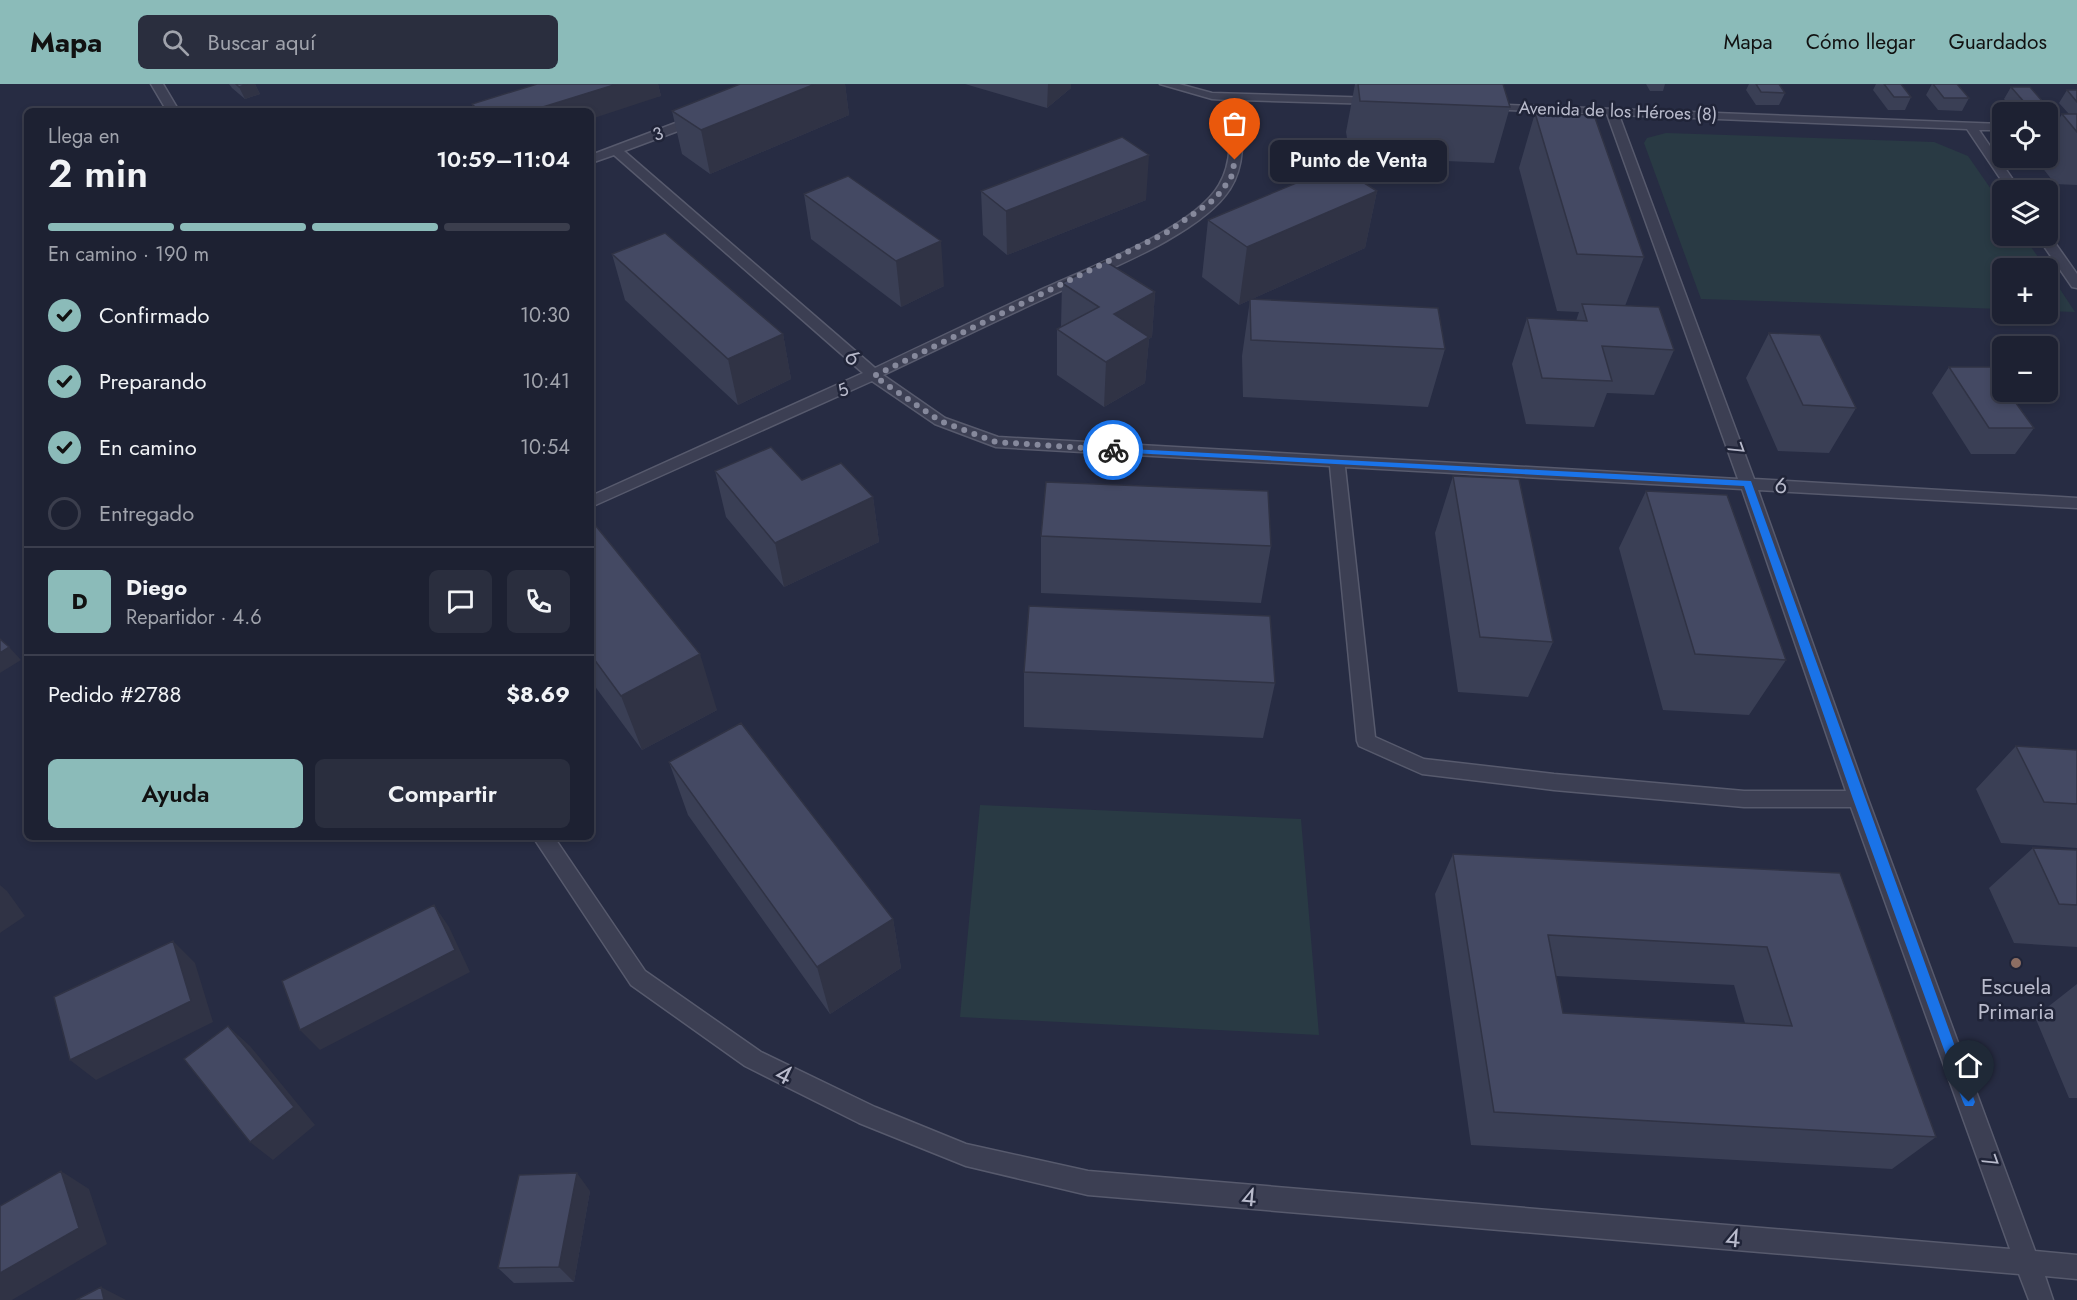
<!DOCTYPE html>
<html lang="es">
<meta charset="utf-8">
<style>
body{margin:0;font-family:Jost,sans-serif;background:#2a2e3e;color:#f1f3f6;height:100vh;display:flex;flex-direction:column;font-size:22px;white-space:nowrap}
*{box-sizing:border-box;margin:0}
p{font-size:20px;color:#a0a3ac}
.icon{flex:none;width:33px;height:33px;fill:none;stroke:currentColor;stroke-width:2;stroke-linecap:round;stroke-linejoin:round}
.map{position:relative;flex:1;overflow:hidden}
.side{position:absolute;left:24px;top:24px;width:570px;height:732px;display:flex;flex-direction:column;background:#1d2132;border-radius:9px;box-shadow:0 3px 9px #0003,0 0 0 2px #3b3e4d}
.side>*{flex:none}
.controls{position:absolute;left:1992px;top:18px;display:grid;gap:12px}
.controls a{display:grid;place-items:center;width:66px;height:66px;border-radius:9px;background:#1d2132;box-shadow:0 3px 9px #0003,0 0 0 2px #3b3e4d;font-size:30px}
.pin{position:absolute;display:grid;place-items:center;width:51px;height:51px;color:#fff;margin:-62px -26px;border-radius:50% 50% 50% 0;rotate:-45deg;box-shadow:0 0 6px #0007}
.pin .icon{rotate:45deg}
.courier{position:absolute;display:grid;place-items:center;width:60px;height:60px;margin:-30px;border:4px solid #1a73e8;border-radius:50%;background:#fff;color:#222;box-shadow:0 2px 8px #0007}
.bubble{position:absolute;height:42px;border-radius:9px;background:#1d2132;box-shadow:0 3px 9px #0003,0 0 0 2px #3b3e4d;font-size:20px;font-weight:600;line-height:42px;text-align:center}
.head em{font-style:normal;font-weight:600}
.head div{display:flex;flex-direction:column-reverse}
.head{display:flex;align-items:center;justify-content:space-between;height:102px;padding:0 24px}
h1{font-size:39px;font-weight:600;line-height:45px}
.bar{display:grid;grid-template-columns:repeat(4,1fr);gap:9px 6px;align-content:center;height:72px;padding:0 24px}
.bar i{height:8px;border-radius:4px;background:#3b3e4d}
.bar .active{background:#8bbbb9}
.bar p{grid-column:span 4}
.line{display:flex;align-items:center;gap:15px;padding:0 24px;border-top:2px solid #3b3e4d}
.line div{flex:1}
.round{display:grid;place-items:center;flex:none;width:63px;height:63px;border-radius:9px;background:#2a2e3e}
ol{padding:0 24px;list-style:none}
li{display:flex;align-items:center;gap:18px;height:66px}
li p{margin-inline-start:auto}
li .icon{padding:6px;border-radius:50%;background:#8bbbb9;color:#111;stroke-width:4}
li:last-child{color:#a0a3ac}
li i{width:33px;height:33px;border:3px solid #3b3e4d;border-radius:50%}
.action{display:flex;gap:12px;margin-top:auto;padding:12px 24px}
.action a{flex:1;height:69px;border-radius:9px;background:#8bbbb9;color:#111;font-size:24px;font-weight:600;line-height:69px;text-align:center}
.action a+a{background:#2a2e3e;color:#f1f3f6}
header{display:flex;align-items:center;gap:36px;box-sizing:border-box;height:84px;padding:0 30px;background:#8bbbb9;color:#111}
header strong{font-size:28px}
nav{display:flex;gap:33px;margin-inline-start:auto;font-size:21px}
.search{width:420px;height:54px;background:#2a2e3e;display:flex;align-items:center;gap:15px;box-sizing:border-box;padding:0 21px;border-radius:9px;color:#a0a3ac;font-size:22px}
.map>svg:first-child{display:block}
.green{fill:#293a44}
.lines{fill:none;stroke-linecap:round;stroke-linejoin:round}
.minor-casing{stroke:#575a6d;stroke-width:3}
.minor{fill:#3c3f53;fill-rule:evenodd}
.wall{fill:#3a3f55;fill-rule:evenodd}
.shaded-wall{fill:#303345}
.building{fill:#444963;stroke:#303345;stroke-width:1.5;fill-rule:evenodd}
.route{fill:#1a73e8}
.done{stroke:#86899c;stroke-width:6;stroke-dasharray:0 10.8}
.education-dot{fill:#8d6e63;stroke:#202438;stroke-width:2}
.labels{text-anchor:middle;stroke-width:5;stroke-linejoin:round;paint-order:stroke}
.far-street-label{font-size:18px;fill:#b9bbcc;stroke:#202438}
.street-label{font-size:22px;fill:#b9bbcc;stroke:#202438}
.poi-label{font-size:22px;fill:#b9bbcc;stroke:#202438}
.near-street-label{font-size:27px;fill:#b9bbcc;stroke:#202438}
</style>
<header>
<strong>Mapa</strong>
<div class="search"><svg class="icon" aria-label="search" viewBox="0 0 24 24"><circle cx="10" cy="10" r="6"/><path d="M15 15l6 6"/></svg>Buscar aquí</div>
<nav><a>Mapa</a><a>Cómo llegar</a><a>Guardados</a></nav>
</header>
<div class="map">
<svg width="2077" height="1216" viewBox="0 0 2077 1216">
<rect width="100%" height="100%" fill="#272c43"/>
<path class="green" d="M1666 49 1934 58 1968 72 2002 121V152H2023L2046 184H2002V225L1701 215 1644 59 1647 54Z
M2048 187 2075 228 2048 227Z
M980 721 1301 735 1319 951 960 933Z"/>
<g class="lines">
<g class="minor-casing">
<path id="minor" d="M151 0H163L179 27H167Z
M1160 0H1179L1212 9 1377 14 1383 17 1377 20 1240 16C1242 46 1247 79 1230 105 1200 152 1098 189 1048 213 993 238 938 265 883 291L945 334 998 353 1738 395 1607 30 1486 25 1480 22 1482 20 2002 40V46H1979L2020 106H2008L1967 45 1619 31 1754 395 2077 414V424L1758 406 1868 715 2035 1167 2077 1171V1195L2045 1192 2053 1216H2029L2019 1190 1088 1111 966 1082 859 1039 745 982 631 901 533 753H554L645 887 761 968 875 1023 966 1060 1088 1087 2010 1165 1851 723H1744L1554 706 1422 690 1359 662 1357 657 1330 382 996 363 935 340 872 297 591 423V412L863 289 614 71 591 79V71L694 32H702V38L624 67 875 284C928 259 982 233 1036 208 1083 186 1194 145 1219 101 1234 76 1230 44 1228 16L1212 15ZM1345 383 1742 405 1846 707H1744L1554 690 1424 675 1375 653Z
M2048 41 2077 42V50L2048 48Z
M2048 149 2077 190V204L2072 203 2037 152H2048Z"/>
</g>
<use href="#minor" class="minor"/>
</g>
<path class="wall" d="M229 0H255L260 10 245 15 232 4Z
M537 0H658L661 12 591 27H474L472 20Z
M740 0H845L849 31 710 90 682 70 672 27Z
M965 0H1071V4L1047 24Z
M1355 0H1503L1510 23 1494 79 1350 73 1346 48Z
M1646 0H1665L1663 7H1650Z
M1749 0H1779L1785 9 1779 21H1756L1746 6Z
M1876 0H1901L1911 13 1905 26H1888L1873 6Z
M1932 0H1957L1969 14 1962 27 1938 26 1926 11Z
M2011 3 2044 19 2039 28H2015L2004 15Z
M2067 6H2077V101L2055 100 2035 74H2048V53L2062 30H2069L2059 19Z
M1535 29 1644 173 1625 222 1674 266 1654 311 1607 309 1594 343 1526 340 1512 280 1527 234 1576 237 1579 228 1557 227 1519 84Z
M981 107 1146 116 1007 171 983 151Z
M1377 107 1365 164 1252 215 1445 265 1428 323 1243 313 1242 272 1250 216 1239 221 1202 193 1208 136Z
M804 110 944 202 901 223 811 155Z
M612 170 783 250 791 295 738 321 625 216Z
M1062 199 1155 208 1152 253 1149 255 1145 299 1104 323 1057 291V245L1061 243Z
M1769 249 1856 324 1829 369 1778 367 1746 294Z
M1949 283 2034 344 2015 370H1971L1932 309Z
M715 387 873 413 879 458 784 503 726 433Z
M1453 392 1553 558 1528 613 1458 608 1435 449Z
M1646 407 1786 576 1749 631 1663 626 1619 464Z
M591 436 717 626 642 666 591 597Z
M1041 452 1271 462 1261 519 1041 509Z
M1024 588 1275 599 1263 654 1024 643Z
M2016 662 2077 666V764L2001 759 1976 705Z
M669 678 893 835 901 884 830 930 688 731Z
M2033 764 2077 766V863L2014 859 1989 804Z
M1453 770 1840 789 1936 1053 1892 1085 1471 1061 1435 810ZM1556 892 1734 901 1745 939 1563 929Z
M2077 900V1014H2069L2035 933Z
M590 1107 574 1198 514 1199 498 1184Z"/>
<path class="shaded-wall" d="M247 0H255L260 10 245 15 239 3Z
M617 0H658L661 12 591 35V27H530Z
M815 0H845L849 31 710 90 701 46Z
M1048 0H1071V4L1047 24Z
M1149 71 1146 116 1007 171 1006 127Z
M1377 107 1365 164 1239 221 1247 163Z
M941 157 944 202 901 223 896 177Z
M1155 208 1152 253 1149 255 1145 299 1104 323 1106 278 1114 230Z
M783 250 791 295 738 321 728 275Z
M873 413 879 458 784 503 775 459Z
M9 563 21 576 0 589V569Z
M700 570 717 626 642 666 621 612Z
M0 801 7 807 25 832 0 849Z
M434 821 449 843 470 888 320 966 300 946Z
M893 835 901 884 830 930 817 883Z
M173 857 195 879 213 938 96 996 70 976Z
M228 942 250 962 315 1041 273 1076 250 1058Z
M61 1087 89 1105 107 1160 12 1216H0V1189Z
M577 1089 590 1107 574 1198 559 1183Z
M101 1203 126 1216H104Z"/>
<path class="building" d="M236 0H247L239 3Z
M537 0H617L530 27H479L472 20Z
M740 0H815L701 46 672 27Z
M1358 0H1503L1510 23 1360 17Z
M1756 0H1779L1785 9 1761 8Z
M1884 0H1901L1911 13H1894Z
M1933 0H1957L1969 14H1944Z
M2011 3H2030L2044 19H2025Z
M2067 6H2077V18Z
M1535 29 1594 31 1644 173 1577 170Z
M2062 30H2077V48Z
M1122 53 1149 71 1006 127 981 107Z
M1337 82 1377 107 1247 163 1208 136Z
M848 92 941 157 896 177 804 110Z
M665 149 783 250 728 275 612 170Z
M1105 177 1155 208 1114 230 1149 253 1106 278 1057 245 1099 223 1062 199Z
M1250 215 1438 224 1445 265 1251 256Z
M1582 220 1659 223 1674 266 1602 262 1612 297 1542 294 1527 234 1587 237Z
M1769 249 1820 251 1856 324 1803 321Z
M1949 283H1992L2002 299V308H2008L2034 344H1989Z
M771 363 802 396 841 379 873 413 775 459 715 387Z
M1453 392 1519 395 1553 558 1480 553Z
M1046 398 1268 407 1271 462 1041 452Z
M1646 407 1727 411 1786 576 1695 570Z
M591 436 700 570 621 612 591 571Z
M1029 522 1270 532 1275 599 1024 588Z
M0 555 9 563 0 569Z
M741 639 893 835 817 883 669 678Z
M2016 662 2077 666V720L2044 718Z
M2033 764 2077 766V821L2059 820Z
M1453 770 1840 789 1936 1053 1494 1028ZM1548 851 1767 863 1792 942 1563 929Z
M434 821 455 866 300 946 282 897Z
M173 857 191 917 70 976 54 913Z
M228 942 294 1023 250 1058 184 975Z
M61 1087 79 1144 0 1189V1122Z
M577 1089 559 1183 498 1184 519 1091Z
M101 1203 104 1216H76Z"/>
<path class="route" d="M1110 364 1751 397 1975 1018 1973 1022H1965L1963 1018 1853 715 1744 402 1113 368Z"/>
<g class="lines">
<path class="done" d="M1113 366 996 358 940 337 874 292 1166 149 1215 115 1231 94 1235 76"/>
</g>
<circle class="education-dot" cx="2016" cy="879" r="6"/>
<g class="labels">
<g class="far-street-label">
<text transform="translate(1618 27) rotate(2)" y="6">Avenida de los Héroes (8)</text>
<text transform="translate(658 50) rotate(-21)" y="6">3</text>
<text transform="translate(843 306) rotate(-24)" y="6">5</text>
</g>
<g class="street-label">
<text transform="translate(853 273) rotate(41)" y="8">6</text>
<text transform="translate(1736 365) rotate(70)" y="8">7</text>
<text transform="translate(1781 401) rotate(3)" y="8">6</text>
<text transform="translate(1990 1077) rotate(70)" y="8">7</text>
</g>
<g class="poi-label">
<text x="2016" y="910">Escuela<tspan x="2016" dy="25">Primaria</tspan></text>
</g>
<g class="near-street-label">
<text transform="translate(784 990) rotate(26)" y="9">4</text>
<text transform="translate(1249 1113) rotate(5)" y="9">4</text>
<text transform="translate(1733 1154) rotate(5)" y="9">4</text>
</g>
</g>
</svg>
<div class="controls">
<a><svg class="icon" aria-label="locate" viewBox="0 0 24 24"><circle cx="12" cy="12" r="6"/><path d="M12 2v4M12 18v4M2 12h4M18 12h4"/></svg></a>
<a><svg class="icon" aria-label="layers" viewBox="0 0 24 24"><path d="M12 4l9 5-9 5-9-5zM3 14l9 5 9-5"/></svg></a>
<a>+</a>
<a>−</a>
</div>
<div class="pin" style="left:1235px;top:76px;background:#ea580c"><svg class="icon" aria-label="bag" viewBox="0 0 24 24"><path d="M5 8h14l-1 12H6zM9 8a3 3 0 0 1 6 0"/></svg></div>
<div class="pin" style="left:1969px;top:1018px;background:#1f2937"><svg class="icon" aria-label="home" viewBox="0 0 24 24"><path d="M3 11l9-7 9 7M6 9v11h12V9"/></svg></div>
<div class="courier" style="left:1113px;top:366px"><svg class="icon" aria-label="bike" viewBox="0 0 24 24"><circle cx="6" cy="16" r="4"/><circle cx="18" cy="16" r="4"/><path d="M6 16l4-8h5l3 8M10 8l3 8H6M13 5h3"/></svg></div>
<div class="bubble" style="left:1270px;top:56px;width:177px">Punto de Venta</div>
<section class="side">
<div class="head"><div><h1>2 min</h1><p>Llega en</p></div><em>10:59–11:04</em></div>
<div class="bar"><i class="active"></i><i class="active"></i><i class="active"></i><i></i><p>En camino · 190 m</p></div>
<ol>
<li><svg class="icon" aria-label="check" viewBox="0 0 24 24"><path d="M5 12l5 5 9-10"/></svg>Confirmado<p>10:30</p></li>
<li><svg class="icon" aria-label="check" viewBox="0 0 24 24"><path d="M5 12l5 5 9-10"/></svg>Preparando<p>10:41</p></li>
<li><svg class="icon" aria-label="check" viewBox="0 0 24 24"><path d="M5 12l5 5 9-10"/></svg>En camino<p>10:54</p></li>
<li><i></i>Entregado</li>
</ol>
<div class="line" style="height:108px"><b class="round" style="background:#8bbbb9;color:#111">D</b><div><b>Diego</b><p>Repartidor · 4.6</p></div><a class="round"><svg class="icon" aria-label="chat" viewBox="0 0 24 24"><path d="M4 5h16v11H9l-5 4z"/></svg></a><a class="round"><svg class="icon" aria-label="phone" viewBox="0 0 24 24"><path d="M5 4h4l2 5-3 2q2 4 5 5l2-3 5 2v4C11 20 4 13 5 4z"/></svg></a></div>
<div class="line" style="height:78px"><div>Pedido #2788</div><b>$8.69</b></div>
<div class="action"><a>Ayuda</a><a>Compartir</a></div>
</section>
</div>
